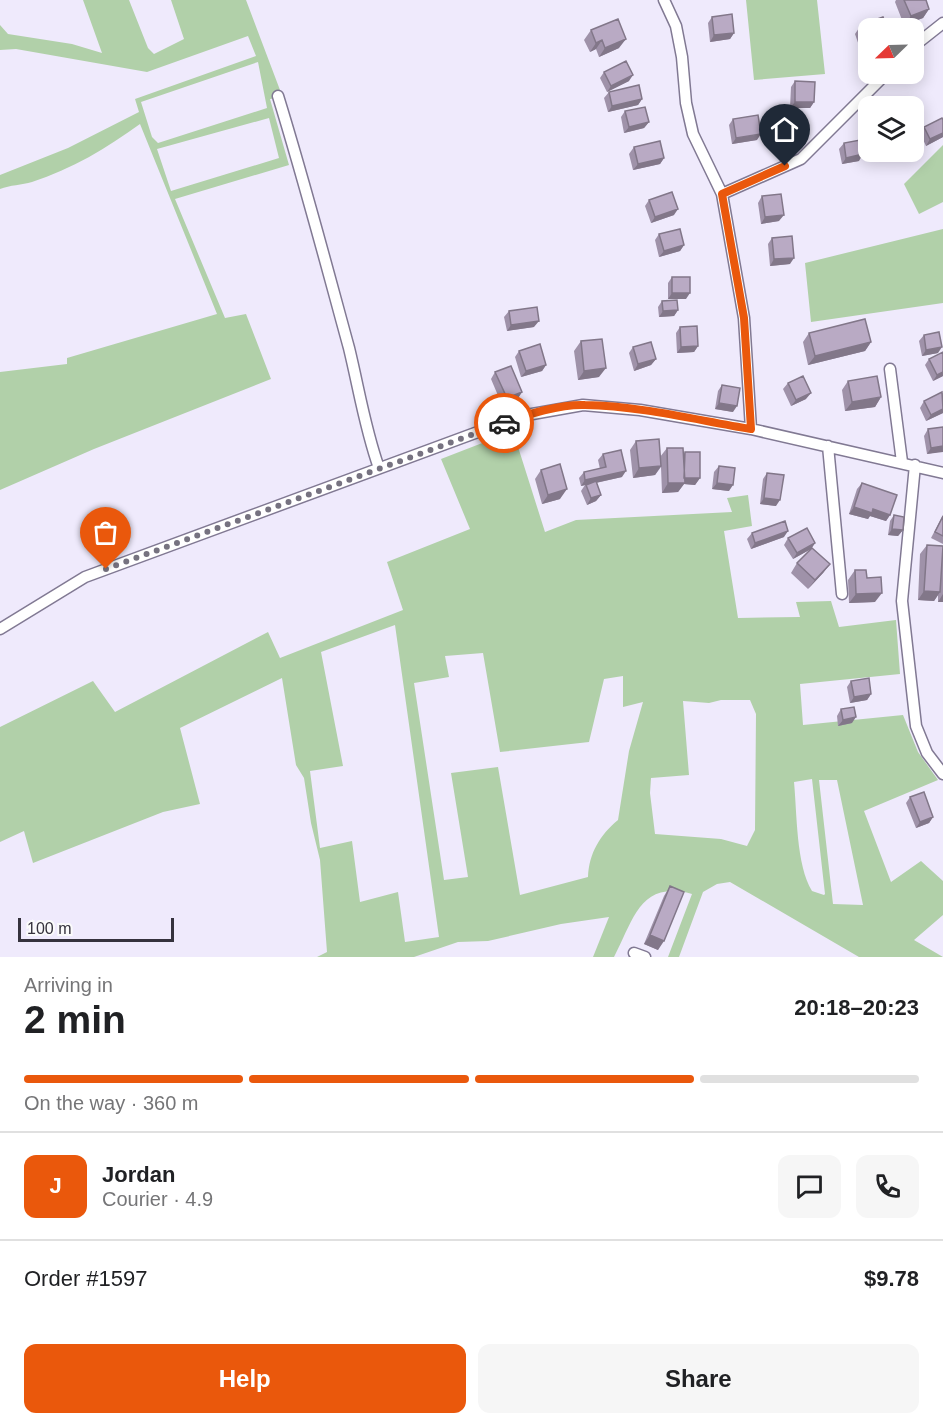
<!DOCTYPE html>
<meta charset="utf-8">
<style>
body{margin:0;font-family:Arial,sans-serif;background:#f6f6f6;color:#202124;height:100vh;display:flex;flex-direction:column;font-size:22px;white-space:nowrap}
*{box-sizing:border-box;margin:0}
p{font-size:20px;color:#757577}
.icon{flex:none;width:33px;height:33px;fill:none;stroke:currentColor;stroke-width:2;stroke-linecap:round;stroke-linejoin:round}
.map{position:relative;height:957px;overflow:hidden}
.details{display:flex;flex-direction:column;background:#fff;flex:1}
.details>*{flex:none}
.needle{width:39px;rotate:247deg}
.tools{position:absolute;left:858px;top:18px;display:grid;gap:12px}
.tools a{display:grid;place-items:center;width:66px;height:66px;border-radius:12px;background:#fff;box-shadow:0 3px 15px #0003;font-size:30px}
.scale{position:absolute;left:18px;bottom:15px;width:156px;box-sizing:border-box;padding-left:6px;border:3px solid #35323d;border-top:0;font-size:16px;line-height:21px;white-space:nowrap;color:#35323d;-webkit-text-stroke:4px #fbfbfb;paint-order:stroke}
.pin{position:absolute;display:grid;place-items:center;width:51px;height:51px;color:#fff;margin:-62px -26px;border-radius:50% 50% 50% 0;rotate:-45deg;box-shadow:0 0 6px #0007}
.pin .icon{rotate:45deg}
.courier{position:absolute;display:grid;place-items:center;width:60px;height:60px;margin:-30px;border:4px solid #ea580c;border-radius:50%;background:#fff;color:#222;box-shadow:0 2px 8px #0007}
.summary em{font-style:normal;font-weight:700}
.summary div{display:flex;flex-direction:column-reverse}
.summary{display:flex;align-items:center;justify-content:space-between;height:102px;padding:0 24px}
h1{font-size:39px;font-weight:700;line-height:45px}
.bar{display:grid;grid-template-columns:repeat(4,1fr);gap:9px 6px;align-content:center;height:72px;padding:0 24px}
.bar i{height:8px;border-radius:4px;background:#e0e0e0}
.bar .current{background:#ea580c}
.bar p{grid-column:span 4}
.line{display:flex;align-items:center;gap:15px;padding:0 24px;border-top:2px solid #e0e0e0}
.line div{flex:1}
.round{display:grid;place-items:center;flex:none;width:63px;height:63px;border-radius:12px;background:#f6f6f6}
.cta{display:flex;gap:12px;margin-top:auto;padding:12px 24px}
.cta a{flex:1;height:69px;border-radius:12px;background:#ea580c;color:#fff;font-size:24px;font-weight:700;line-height:69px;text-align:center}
.cta a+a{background:#f6f6f6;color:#202124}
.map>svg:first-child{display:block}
.green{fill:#b1d0a9;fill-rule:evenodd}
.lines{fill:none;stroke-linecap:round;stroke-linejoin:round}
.minor-casing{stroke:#817993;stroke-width:13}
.minor{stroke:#fff;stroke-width:10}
.wall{fill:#9f92a9}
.shaded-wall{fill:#827789}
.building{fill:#b9aac4;stroke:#827789;stroke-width:1.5}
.done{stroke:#767280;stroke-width:6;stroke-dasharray:0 10.8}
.route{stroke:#ea580c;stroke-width:8}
</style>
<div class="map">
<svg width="943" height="957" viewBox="0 0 943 957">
<rect width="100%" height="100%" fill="#efeafc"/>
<path class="green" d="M83 0H129L148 48 154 54 184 39 171 0H246L283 98 270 99 289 165 175 199 225 318 246 314 271 379 94 449 0 490V372L67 364V358L217 314 140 124C107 148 72 169 32 182 22 185 10 185 0 189V175L68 148 139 112 135 99 256 56 248 36 147 72 16 49 0 50V25L8 34 72 44 102 53ZM258 62 267 108 158 143 152 137 141 102ZM269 118 279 158 171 191 157 149Z
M746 0H817L825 74 754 80Z
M943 145V202L919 214 904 184Z
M943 229V303L811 322 805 263Z
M513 431 545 532 576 520 732 512 727 498 748 495 752 526 724 531 738 618 800 617 796 602 831 601 839 627 896 620 900 674 800 684 803 725 903 715 918 752 938 780 864 811 891 882 921 861 943 881V915L914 940 943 957H859L730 882 717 884 703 892 679 957H668L692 894C640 880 634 919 614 957H593L609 917 561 924 488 941 458 942 414 957H317L327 952 320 860 311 823 304 778 296 765 282 678 180 728 200 804 163 812 33 863 24 831 0 842V727L93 681 115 712 268 632 280 658 403 610 387 562 470 529 441 459ZM395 625 439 937 405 942 398 892 360 902 352 841 320 848 310 771 343 766 321 652ZM483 653 500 752 589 742 604 679 623 676V707L643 702 629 751 618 820C600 835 589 853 588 877L520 895 498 767 451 773 468 877 444 880 414 683 449 677 445 656ZM721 700H750L756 714 755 830 747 846 721 839 655 834 650 793 651 778 689 775 683 701 709 703ZM812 779 825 894 824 895 812 891C796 865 797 813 794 782ZM819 780H837L863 905 833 904Z"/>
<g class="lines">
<g class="minor-casing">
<path id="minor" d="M664 0 676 26 682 57 686 103 693 134 722 194 744 318 751 429
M914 46 943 23
M278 96C304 180 326 264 349 348 359 389 365 429 379 468
M722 194 801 159 886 74
M890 369 902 462
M828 446 842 594
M915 465 902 601 916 726 927 753 943 774
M0 629 85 577 521 416 583 405 640 410 751 429 943 473
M634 953 645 957"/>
</g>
<use href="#minor" class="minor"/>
</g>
<path class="wall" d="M896 0H926L929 9 923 18 904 25 895 2Z
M712 17 734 33 730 39 710 42 708 23Z
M861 25 868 28V59L864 60 855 34Z
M591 30 619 48 599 57 596 49 590 52 584 40Z
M604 72 629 81 607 92 600 78Z
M795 81 814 102 810 108H790L791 87Z
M609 92 642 99 638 105 608 112 604 98Z
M625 111 649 122 644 128 624 133 621 117Z
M914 113 922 129 924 127 943 120V137L926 146 920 133 916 139 914 140Z
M733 119 757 140 732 144 729 125Z
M844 143 859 161 842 164 839 149Z
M634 147 664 158 660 164 633 170 629 154Z
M762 196 779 221 761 224 758 203Z
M649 200 674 215 651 223 645 206Z
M659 234 684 245 680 251 659 257 655 240Z
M772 238 790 264 770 266 768 244Z
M672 277 686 299H668V283Z
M662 301 678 310 674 316 659 317 658 307Z
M509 311 534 327 507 331 504 317Z
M680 327 698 346 694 352 677 353 676 333Z
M809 333 871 342 865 351 808 365 803 342Z
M924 335 938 353 922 356 919 341Z
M581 341 599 377 578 380 574 351Z
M633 347 656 359 651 365 634 371 629 353Z
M519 351 546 365 542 371 521 377 515 357Z
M929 359 943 376 933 381 925 365Z
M495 372 522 392 518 398 502 405 491 379Z
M848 381 881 397 875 407 845 411 842 390Z
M788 383 806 399 791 406 783 389Z
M722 385 733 412 715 409 718 391Z
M943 393V413L926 421 920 408 924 401Z
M943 427V451L927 454 924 436 928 429Z
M636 441 660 457 667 448 684 454 685 452 700 478 695 485 684 484 678 492 662 493 661 467 655 475 633 478 630 450Z
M603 454 622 477 596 483 601 495 596 501 587 505 581 491 585 485 581 486 579 478 584 472 600 469 598 460Z
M719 466 729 491 712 489 714 472Z
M541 470 560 499 542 504 535 479Z
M767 473 776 506 760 504 763 479Z
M862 483 890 515 886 521 870 516 868 519 849 514 857 489Z
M894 515 903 530 898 536 888 535 890 521Z
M943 515V544L931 538Z
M752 533 784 537 751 549 747 539Z
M788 538 815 543 811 549 793 559 784 545Z
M927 545 942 553 943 552V602H938V595L934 601 918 600 920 554Z
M797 563 830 564 823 573 808 589 791 573Z
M855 570 867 578 875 602 849 603 848 580Z
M851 681 871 694 867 700 850 703 847 687Z
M841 709 852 723 838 726 837 716Z
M910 797 933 817 929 823 916 828 906 803Z
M670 886 658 950 644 944 664 896Z"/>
<path class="shaded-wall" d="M929 9 923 18 904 25 911 16Z
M734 33 730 39 710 42 714 35Z
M626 39 619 48 599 57 605 48Z
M602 40 596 49 590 52 596 43Z
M633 75 629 81 607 92 611 86Z
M642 99 638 105 608 112 612 106Z
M795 102H814L810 108H790Z
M649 122 644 128 624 133 629 127Z
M922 129 916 139 914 140V134Z
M943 133V137L926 146 930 139Z
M761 134 757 140 732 144 736 138Z
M863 154 859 161 842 164 846 158Z
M664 158 660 164 633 170 638 164Z
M678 209 674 215 651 223 655 217Z
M784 215 779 221 761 224 765 217Z
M684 245 680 251 659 257 664 251Z
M794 258 790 264 770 266 774 259Z
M672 293H690L686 299H668Z
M678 310 674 316 659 317 663 311Z
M539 321 534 327 507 331 511 325Z
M871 342 865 351 808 365 815 356Z
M698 346 694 352 677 353 681 347Z
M942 347 938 353 922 356 926 350Z
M656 359 651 365 634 371 638 364Z
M546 365 542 371 521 377 526 371Z
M606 368 599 377 578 380 584 371Z
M943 372V376L933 381 937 375Z
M522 392 518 398 502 405 507 398Z
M811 393 806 399 791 406 796 400Z
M881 397 875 407 845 411 852 402Z
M719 403 737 406 733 412 715 409Z
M943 409V413L926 421 931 415Z
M943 446V452L927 454 931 448Z
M661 466 655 475 633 478 639 468Z
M626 471 622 477 581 486 585 480Z
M684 478H700L695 485 684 484 678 492 662 493 668 483Z
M717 483 733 485 729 491 712 489Z
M567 489 560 499 542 504 548 495Z
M601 495 596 501 587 505 591 498Z
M764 498 780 500 776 506 760 504Z
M854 507 873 509 890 515 886 521 870 516 868 519 849 514Z
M892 529 903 530 898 536 888 535Z
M788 531 784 537 751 549 755 543Z
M815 543 811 549 793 559 797 553Z
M830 564 823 573 808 589 815 580Z
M924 591 940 592 934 601 918 600Z
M882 593 875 602 849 603 856 594Z
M943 594V602H938Z
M871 694 867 700 850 703 854 697Z
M856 717 852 723 838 726 843 720Z
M933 817 929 823 916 828 920 822Z
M650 935 664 941 658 950 644 944Z"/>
<path class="building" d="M904 0H926L929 9 911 16Z
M732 14 734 33 714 35 712 17Z
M883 17 887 28H868V44L861 25Z
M618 19 626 39 605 48 602 40 596 43 591 30Z
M626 61 633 75 611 86 604 72Z
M795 81 815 82 814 102H795Z
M639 85 642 99 612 106 609 92Z
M645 107 649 122 629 127 625 111Z
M914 113 922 129 914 134Z
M758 115 761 134 736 138 733 119Z
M942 118 943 120V133L930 139 924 127Z
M860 140 863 154 846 158 844 143Z
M660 141 664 158 638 164 634 147Z
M672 192 678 209 655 217 649 200Z
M781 194 784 215 765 217 762 196Z
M680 229 684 245 664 251 659 234Z
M792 236 794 258 774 259 772 238Z
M672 277H690V293H672Z
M677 300 678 310 663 311 662 301Z
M537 307 539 321 511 325 509 311Z
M865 319 871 342 815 356 809 333Z
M697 326 698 346 681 347 680 327Z
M939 332 942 347 926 350 924 335Z
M602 339 606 368 584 371 581 341Z
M651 342 656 359 638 364 633 347Z
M540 344 546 365 526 371 519 351Z
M943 352V372L937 375 929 359Z
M511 366 522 392 507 398 495 372Z
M803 376 811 393 796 400 788 383Z
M877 376 881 397 852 402 848 381Z
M722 385 740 388 737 406 719 403Z
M942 392 943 409 931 415 924 401Z
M943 427V446L931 448 928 429Z
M659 439 661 466 639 468 636 441Z
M667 448H683L685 483H668Z
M621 450 626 471 585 480 584 472 606 467 603 454Z
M685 452H700V478H684Z
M560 464 567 489 548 495 541 470Z
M719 466 735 468 733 485 717 483Z
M767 473 784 475 780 500 764 498Z
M596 481 601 495 591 498 586 485Z
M862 483 897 495 890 515 873 509 872 513 854 507Z
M894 515 904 517 903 530 892 529Z
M943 516V536L935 532Z
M785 521 788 531 755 543 752 533Z
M807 528 815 543 797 553 788 538Z
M927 545 943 546 940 592 924 591Z
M812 548 830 564 815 580 797 563Z
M855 570H866L867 578 881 577 882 593 856 594Z
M869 678 871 694 854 697 851 681Z
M854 707 856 717 843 720 841 709Z
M924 792 933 817 920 822 910 797Z
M670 886 684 892 664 941 650 935Z"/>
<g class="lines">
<path class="done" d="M106 569 504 423"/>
<path class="route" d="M504 423C526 414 562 404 585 405 641 406 696 420 751 429L744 318 722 194 785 166"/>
</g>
</svg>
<div class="tools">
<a><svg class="needle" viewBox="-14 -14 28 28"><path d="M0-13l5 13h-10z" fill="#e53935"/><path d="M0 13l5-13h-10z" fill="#757577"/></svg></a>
<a><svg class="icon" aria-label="layers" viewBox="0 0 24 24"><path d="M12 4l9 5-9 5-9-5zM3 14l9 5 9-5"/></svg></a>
</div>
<div class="scale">100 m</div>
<div class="pin" style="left:106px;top:569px;background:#ea580c"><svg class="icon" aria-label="bag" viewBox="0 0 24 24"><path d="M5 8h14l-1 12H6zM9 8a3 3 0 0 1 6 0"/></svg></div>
<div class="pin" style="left:785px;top:166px;background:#1f2937"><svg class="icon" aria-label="home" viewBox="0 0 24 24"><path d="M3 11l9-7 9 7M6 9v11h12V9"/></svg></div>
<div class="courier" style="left:504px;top:423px"><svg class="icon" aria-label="car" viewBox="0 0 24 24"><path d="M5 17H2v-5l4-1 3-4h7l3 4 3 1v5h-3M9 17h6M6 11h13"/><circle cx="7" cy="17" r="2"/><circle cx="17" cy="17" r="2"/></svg></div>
</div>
<section class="details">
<div class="summary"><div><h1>2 min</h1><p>Arriving in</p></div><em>20:18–20:23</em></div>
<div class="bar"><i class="current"></i><i class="current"></i><i class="current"></i><i></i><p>On the way · 360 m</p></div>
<div class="line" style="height:108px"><b class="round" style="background:#ea580c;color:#fff">J</b><div><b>Jordan</b><p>Courier · 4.9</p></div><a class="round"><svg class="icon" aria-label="chat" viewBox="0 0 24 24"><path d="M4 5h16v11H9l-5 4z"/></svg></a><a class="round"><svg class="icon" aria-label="phone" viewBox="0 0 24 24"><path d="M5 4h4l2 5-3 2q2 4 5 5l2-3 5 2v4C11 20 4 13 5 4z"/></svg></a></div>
<div class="line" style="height:78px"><div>Order #1597</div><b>$9.78</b></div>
<div class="cta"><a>Help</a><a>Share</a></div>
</section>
